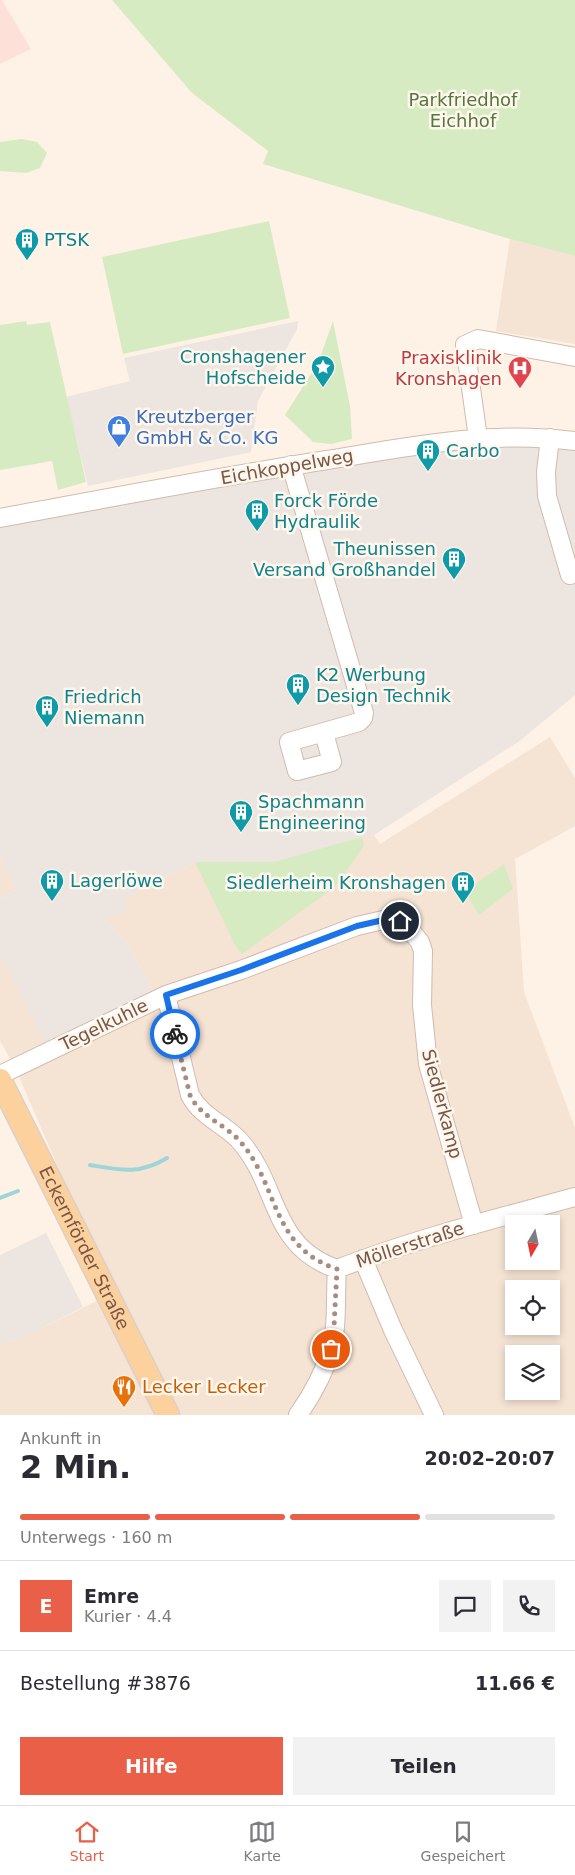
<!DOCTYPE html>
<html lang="de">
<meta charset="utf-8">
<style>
body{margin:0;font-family:"DejaVu Sans",sans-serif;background:#f2f2f3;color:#2b2b33;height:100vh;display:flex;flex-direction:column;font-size:19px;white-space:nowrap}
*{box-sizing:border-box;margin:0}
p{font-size:16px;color:#7c7c81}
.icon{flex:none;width:28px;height:28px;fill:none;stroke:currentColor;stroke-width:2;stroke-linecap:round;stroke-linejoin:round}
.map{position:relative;height:1415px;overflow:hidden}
.details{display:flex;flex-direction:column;background:#fff;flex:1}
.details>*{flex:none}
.needle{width:32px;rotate:189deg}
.controls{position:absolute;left:505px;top:1215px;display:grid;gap:10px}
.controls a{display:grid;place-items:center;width:55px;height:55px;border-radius:0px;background:#fff;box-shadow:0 2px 8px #0003;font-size:25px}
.pin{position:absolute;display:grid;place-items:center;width:42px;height:42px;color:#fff;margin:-21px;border:2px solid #fff;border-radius:50%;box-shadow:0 1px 5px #0007}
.courier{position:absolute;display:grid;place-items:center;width:50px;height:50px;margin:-25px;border:4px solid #1a73e8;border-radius:50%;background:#fff;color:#222;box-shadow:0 1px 6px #0007}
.summary em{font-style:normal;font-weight:600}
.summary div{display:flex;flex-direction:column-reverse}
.summary{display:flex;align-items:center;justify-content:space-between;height:85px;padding:0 20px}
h1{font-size:32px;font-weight:600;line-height:38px}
.bar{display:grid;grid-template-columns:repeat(4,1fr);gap:8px 5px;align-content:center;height:60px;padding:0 20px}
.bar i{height:6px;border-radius:4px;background:#e1e1e2}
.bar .on{background:#e95f48}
.bar p{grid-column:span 4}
.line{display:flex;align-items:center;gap:12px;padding:0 20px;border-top:1px solid #e1e1e2}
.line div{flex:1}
.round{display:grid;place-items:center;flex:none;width:52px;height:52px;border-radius:0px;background:#f2f2f3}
.button{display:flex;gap:10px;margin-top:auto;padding:10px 20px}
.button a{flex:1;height:58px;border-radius:0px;background:#e95f48;color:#fff;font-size:20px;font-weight:600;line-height:58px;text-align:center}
.button a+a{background:#f2f2f3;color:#2b2b33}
.tab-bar{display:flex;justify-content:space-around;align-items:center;height:70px;border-top:1px solid #e1e1e2;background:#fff;font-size:14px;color:#7c7c81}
.tab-bar a{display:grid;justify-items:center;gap:2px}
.tab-bar .on{color:#e95f48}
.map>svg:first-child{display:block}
.residential{fill:#f5e3d3;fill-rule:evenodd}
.commercial{fill:#fde1d9}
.industrial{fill:#ede5df}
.green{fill:#d7ebc3}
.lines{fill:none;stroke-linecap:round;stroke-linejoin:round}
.stream{stroke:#9fd5d9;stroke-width:4}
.minor-casing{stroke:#d1bbad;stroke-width:20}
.major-casing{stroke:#d9d0cc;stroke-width:25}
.minor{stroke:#fff;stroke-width:18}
.major{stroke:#fdd19d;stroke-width:22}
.done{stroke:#a68d80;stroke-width:5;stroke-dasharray:0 9}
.route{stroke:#1a73e8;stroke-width:6}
.labels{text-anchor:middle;stroke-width:5;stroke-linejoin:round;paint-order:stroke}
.park-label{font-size:18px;fill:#53773e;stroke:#fff6ec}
.culture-label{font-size:18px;fill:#0d838f;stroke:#fff6ec;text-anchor:start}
.health-label{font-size:18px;fill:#be3a42;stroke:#fff6ec;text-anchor:end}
.shop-label{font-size:18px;fill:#366cbe;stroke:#fff6ec;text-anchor:start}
.street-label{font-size:18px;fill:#775649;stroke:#fff6ec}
.food-label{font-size:18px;fill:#c56008;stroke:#fff6ec;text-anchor:start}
</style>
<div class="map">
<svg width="575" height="1415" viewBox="0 0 575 1415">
<rect width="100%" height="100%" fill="#fdf2e5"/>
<path class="residential" d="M510 239 575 256V344L496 331Z
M550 737 575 778V826L515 859 524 992 575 1128V1415H0V1345L32 1333 117 1291 67 1188 14 1065 0 1041V961L3 960 104 1014 153 990 125 940 105 920 124 899 195 862H274L374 835 380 844ZM514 1224H551V1261H514ZM514 1289H551V1326H514ZM514 1354H551V1391H514Z
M0 857 16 890 0 898Z"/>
<path class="commercial" d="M0 0H2L31 49 0 64Z"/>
<path class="industrial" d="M298 321 297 329 258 401 251 452 88 486 66 397 130 381 124 358Z
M551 444 575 448V695L521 740 374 835 274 862H195L124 899 129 908 105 920 125 940 153 990 46 1043 3 960 0 961V898L16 890 0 857V526L383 458 481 445Z
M46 1233 83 1307 32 1333 0 1345V1255Z"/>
<path class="green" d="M112 0H575V256L510 239 263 164 268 151 192 93Z
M22 139 37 142 47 153 40 168 26 173 0 171V142Z
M269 221 290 318 123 354 102 257Z
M26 321 27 325 50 322 86 482 58 490 52 461 0 470V325Z
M333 321 350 406 352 439 331 444 313 442 285 415 318 363Z
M362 837 364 846 335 887 242 954 236 947 195 862H274Z
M504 864 513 889 479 915 465 891Z"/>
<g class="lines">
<path class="stream" d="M90 1165C120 1170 139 1175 167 1158
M0 1198 18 1191"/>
<g class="minor-casing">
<path id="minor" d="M478 438 465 345 478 339 575 357
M550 438 546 472 547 496 570 575
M291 465 364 713 363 718 359 722 289 742 297 771 332 762 324 733
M0 518C109 498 218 477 327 460 413 446 488 430 575 441
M166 995 190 1095C201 1116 222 1123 238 1139 280 1184 269 1246 337 1269
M0 1075 166 995 241 970 357 926 392 918 407 926 420 942 423 951 422 1005 428 1064 474 1225
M363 1259 393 1330 434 1415
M298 1415C312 1395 324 1373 331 1350 338 1325 335 1295 337 1269 414 1239 495 1219 575 1197"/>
</g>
<g class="major-casing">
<g id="major">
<path id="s1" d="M0 1080 168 1415"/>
</g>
</g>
<use href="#minor" class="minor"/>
<use href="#major" class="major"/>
</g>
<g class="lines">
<path class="done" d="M175 1034 190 1095C200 1116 222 1123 238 1139 280 1184 269 1246 337 1269L334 1327 331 1349"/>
<path class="route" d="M175 1034 166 995 241 970 357 926 392 918 400 921"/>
</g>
<defs>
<g id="building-pin" transform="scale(1.25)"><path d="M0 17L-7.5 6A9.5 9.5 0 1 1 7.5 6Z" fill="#0f9aa8" stroke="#fff6ec"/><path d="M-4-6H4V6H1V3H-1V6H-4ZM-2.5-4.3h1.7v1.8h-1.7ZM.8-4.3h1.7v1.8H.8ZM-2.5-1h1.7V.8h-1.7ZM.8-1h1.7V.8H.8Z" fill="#fff"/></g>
<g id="sight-pin" transform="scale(1.25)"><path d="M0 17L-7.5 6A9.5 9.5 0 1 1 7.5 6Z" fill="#0f9aa8" stroke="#fff6ec"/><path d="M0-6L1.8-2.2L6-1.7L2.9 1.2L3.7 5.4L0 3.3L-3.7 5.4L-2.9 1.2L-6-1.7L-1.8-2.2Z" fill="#fff"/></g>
<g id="hospital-pin" transform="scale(1.25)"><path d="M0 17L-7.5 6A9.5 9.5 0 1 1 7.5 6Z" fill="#e0444e" stroke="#fff6ec"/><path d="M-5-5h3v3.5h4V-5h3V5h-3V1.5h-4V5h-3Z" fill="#fff"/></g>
<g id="shop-pin" transform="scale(1.25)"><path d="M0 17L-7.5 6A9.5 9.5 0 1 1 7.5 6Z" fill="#3f7fe0" stroke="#fff6ec"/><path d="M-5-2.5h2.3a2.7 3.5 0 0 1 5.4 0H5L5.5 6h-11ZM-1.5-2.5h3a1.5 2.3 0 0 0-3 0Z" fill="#fff"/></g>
<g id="restaurant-pin" transform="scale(1.25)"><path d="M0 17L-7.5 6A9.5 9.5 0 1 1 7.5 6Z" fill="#e8710a" stroke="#fff6ec"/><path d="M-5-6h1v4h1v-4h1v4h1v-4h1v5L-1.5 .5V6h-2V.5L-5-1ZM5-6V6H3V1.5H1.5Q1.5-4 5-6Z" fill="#fff"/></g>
</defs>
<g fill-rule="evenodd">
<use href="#building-pin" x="27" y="240"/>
<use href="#sight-pin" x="323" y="367"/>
<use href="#hospital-pin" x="520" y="368"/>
<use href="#shop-pin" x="119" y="427"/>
<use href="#building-pin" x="428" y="451"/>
<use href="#building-pin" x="257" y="511"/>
<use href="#building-pin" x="454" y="559"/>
<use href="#building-pin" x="298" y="685"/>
<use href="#building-pin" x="47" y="707"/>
<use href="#building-pin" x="241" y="812"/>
<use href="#building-pin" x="52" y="881"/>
<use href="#building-pin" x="463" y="883"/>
<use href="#restaurant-pin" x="124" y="1387"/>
</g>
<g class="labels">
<g class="park-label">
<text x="463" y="106">Parkfriedhof<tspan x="463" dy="21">Eichhof</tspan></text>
</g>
<g class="culture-label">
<text x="44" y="246">PTSK</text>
<text x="306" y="363" text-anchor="end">Cronshagener<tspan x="306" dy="21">Hofscheide</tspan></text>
<text x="446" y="457">Carbo</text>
<text x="274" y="507">Forck Förde<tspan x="274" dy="21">Hydraulik</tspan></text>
<text x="436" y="555" text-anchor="end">Theunissen<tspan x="436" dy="21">Versand Großhandel</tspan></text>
<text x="316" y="681">K2 Werbung<tspan x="316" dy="21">Design Technik</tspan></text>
<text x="64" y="703">Friedrich<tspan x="64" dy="21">Niemann</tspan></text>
<text x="258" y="808">Spachmann<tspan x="258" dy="21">Engineering</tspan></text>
<text x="70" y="887">Lagerlöwe</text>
<text x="446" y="889" text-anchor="end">Siedlerheim Kronshagen</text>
</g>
<g class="health-label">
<text x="502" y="364">Praxisklinik<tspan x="502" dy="21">Kronshagen</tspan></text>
</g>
<g class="shop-label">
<text x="136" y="423">Kreutzberger<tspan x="136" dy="21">GmbH &amp; Co. KG</tspan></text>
</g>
<g class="street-label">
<text transform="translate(287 467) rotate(-10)" y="6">Eichkoppelweg</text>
<text transform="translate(104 1025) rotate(-26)" y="6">Tegelkuhle</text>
<text transform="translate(442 1104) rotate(75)" y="6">Siedlerkamp</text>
<text transform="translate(410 1245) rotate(-18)" y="6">Möllerstraße</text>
<text dy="6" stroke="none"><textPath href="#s1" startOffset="188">Eckernförder Straße</textPath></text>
</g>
<g class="food-label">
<text x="142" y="1393">Lecker Lecker</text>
</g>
</g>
</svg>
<div class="controls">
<a><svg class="needle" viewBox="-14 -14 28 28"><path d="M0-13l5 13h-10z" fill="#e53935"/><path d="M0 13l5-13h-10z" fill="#7c7c81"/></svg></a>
<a><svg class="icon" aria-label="locate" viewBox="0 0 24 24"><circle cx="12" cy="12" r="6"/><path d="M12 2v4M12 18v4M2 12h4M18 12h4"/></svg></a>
<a><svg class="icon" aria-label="layers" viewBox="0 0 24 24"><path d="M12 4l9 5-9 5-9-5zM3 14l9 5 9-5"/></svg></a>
</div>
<div class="pin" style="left:331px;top:1349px;background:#ea580c"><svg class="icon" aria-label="bag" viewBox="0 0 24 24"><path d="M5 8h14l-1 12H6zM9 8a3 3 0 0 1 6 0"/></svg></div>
<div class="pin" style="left:400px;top:921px;background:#1f2937"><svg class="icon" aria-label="home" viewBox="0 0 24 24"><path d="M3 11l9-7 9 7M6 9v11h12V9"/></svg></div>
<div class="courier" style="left:175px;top:1034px"><svg class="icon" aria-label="bike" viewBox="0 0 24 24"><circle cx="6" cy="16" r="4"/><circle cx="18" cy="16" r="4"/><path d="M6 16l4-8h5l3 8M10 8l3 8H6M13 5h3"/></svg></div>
</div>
<section class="details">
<div class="summary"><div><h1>2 Min.</h1><p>Ankunft in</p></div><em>20:02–20:07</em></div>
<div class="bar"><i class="on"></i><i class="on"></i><i class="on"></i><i></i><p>Unterwegs · 160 m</p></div>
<div class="line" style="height:90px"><b class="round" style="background:#e95f48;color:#fff">E</b><div><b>Emre</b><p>Kurier · 4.4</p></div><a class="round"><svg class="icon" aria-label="chat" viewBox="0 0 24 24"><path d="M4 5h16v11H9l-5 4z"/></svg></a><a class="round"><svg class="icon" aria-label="phone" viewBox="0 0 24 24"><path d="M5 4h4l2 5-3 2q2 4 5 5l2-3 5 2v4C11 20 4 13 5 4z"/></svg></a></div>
<div class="line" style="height:65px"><div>Bestellung #3876</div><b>11.66 €</b></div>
<div class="button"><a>Hilfe</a><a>Teilen</a></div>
</section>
<nav class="tab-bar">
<a class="on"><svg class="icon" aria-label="home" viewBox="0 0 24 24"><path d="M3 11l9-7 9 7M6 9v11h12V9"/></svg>Start</a>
<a><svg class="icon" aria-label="map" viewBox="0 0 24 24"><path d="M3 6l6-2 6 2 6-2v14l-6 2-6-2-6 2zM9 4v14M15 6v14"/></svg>Karte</a>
<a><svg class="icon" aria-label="saved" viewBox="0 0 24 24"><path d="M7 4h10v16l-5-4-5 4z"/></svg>Gespeichert</a>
</nav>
